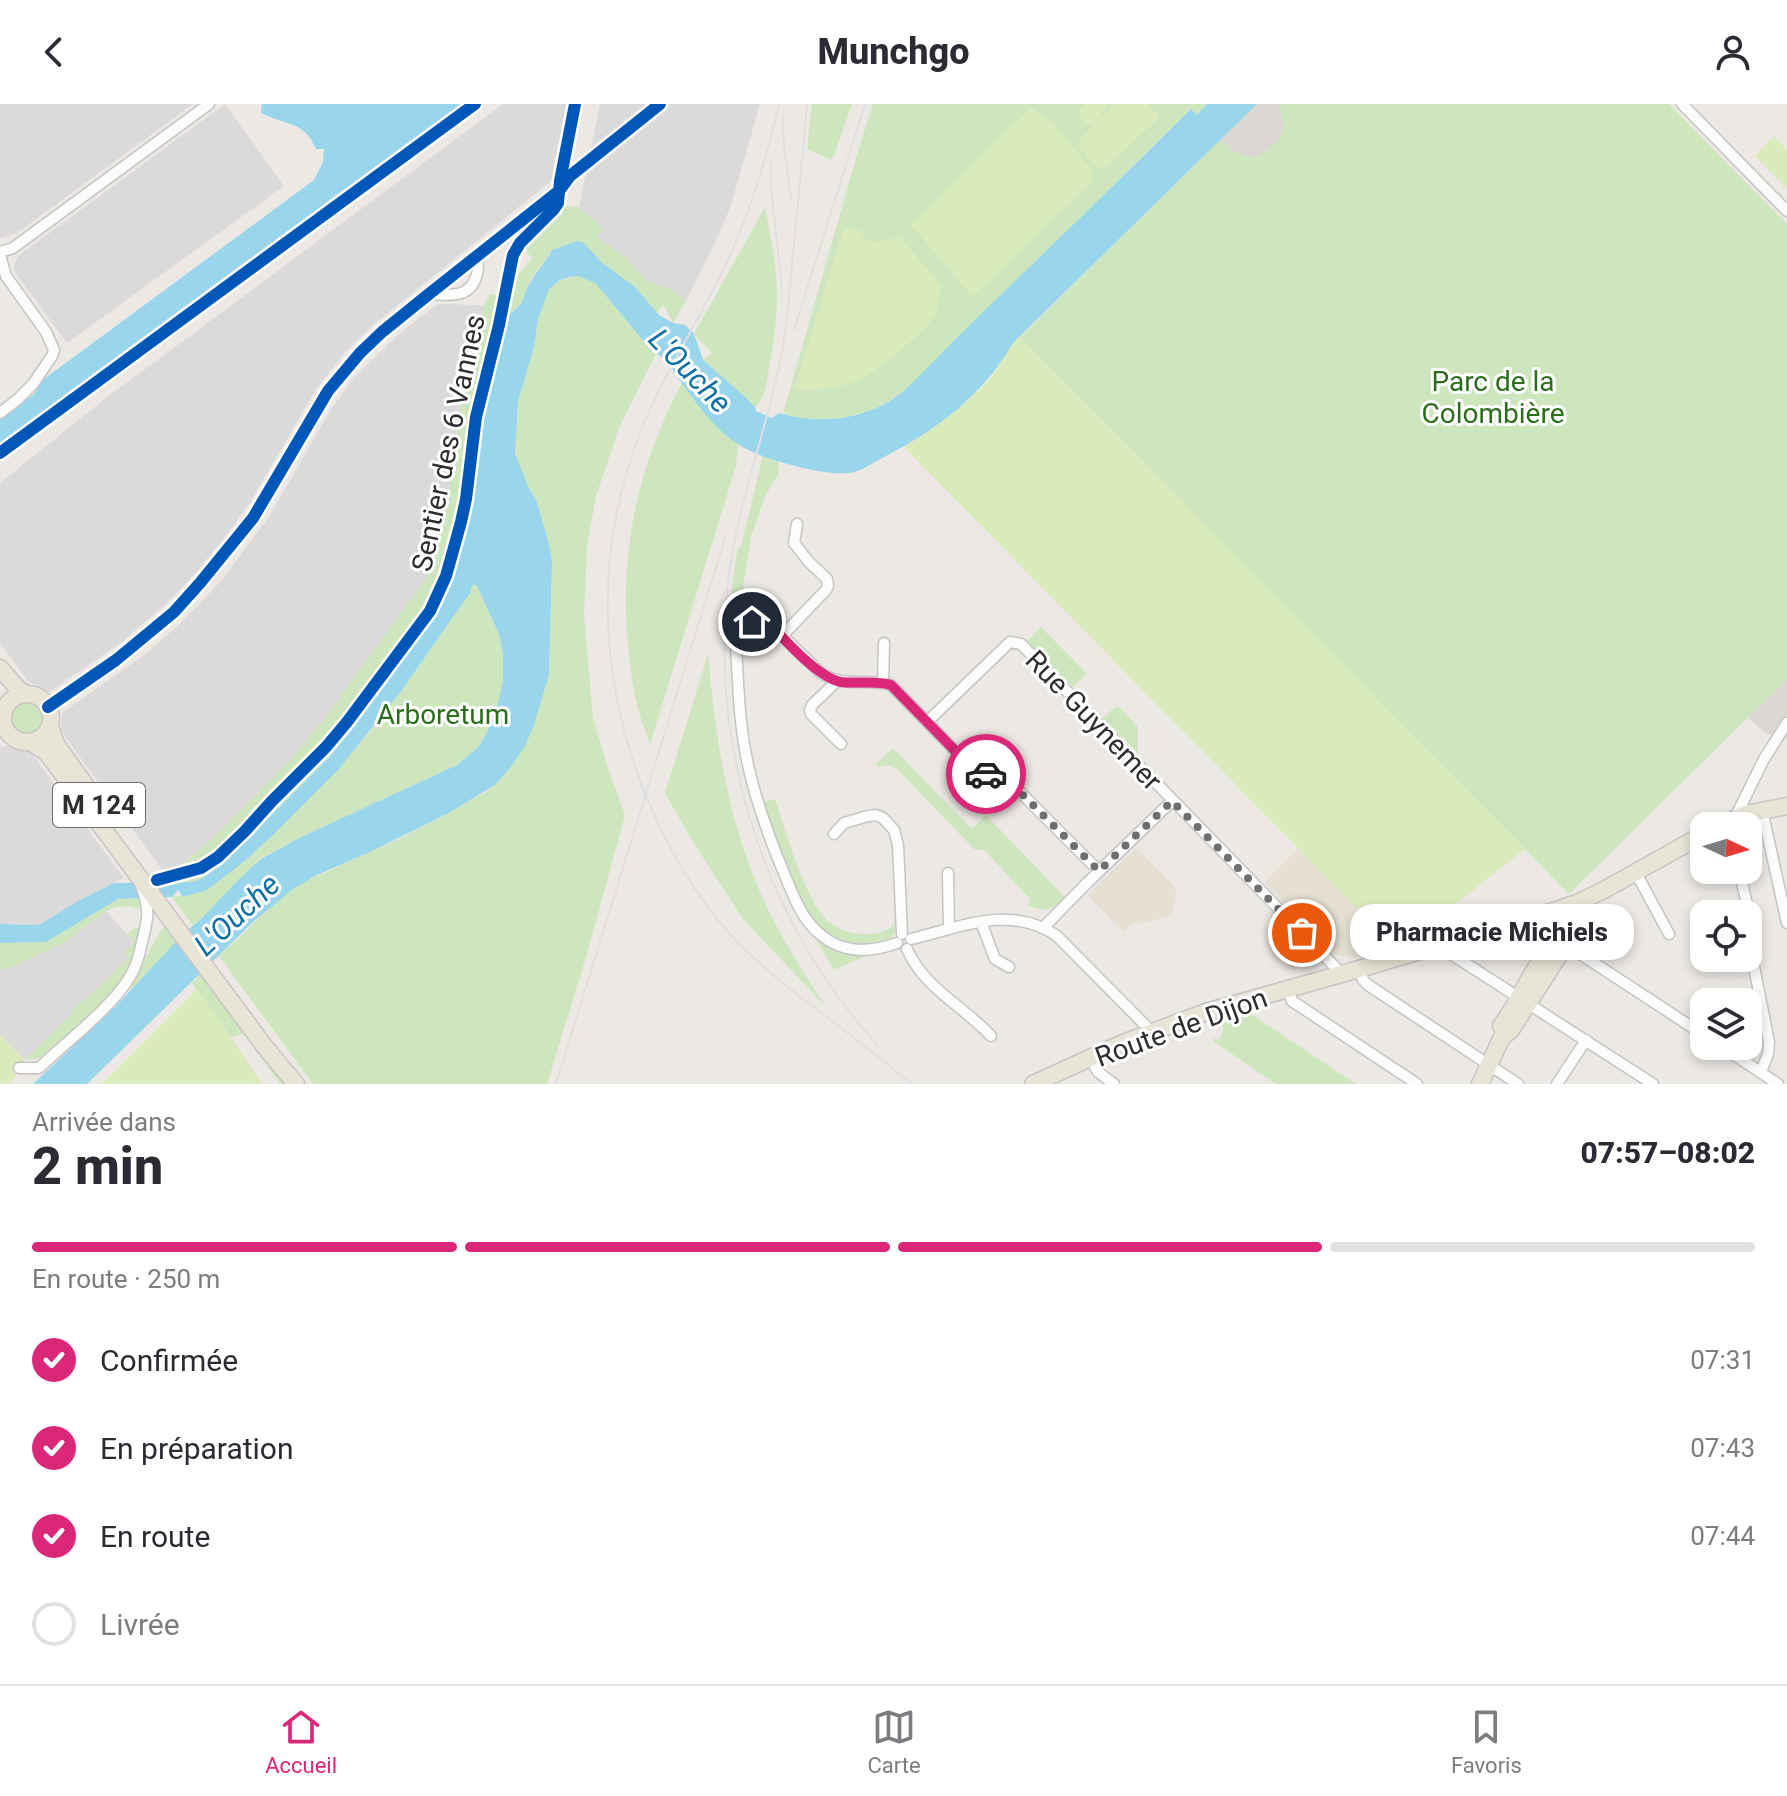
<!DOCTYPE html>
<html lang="fr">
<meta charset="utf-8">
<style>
body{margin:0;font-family:Roboto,sans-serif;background:#f2f2f3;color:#2b2b33;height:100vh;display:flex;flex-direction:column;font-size:30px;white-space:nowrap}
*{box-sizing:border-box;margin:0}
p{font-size:26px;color:#7c7c81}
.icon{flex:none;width:44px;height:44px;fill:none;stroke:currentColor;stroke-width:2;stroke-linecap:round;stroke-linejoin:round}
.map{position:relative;height:980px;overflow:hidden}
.sheet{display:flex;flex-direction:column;background:#fff;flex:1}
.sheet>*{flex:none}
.needle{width:52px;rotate:94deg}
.controls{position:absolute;left:1690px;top:708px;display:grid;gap:16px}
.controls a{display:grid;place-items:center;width:72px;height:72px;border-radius:16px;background:#fff;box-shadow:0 4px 12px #0003;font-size:40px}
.pin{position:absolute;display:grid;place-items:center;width:68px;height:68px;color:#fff;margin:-34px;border:4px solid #fff;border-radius:50%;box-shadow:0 2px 8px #0007}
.courier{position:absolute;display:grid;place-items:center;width:80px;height:80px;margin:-40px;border:6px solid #db2777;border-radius:50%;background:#fff;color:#222;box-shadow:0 2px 10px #0007}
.bubble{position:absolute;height:56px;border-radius:24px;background:#fff;box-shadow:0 4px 12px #0003;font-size:26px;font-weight:800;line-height:56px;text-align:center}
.headline em{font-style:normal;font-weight:800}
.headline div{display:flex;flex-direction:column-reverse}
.headline{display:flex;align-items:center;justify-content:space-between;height:136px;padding:0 32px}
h1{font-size:52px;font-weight:800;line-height:60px}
.bar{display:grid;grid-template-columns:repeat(4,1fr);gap:12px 8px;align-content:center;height:96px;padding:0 32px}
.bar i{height:10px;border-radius:6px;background:#e1e1e2}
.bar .current{background:#db2777}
.bar p{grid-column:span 4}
ol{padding:0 32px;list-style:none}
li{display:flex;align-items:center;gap:24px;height:88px}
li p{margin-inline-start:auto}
li .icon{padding:8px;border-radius:50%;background:#db2777;color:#fff;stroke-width:4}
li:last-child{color:#7c7c81}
li i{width:44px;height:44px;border:4px solid #e1e1e2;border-radius:50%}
header{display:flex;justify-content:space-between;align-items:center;height:104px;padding:0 32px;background:#fff;font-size:36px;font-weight:800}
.menu{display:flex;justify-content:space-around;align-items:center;height:112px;border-top:2px solid #e1e1e2;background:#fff;font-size:22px;color:#7c7c81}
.menu a{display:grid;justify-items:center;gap:4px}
.menu .current{color:#db2777}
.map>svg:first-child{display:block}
.industrial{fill:#dcd9db}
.education{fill:#e6e0d3}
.green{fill:#cee6be}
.pitch{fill:#d9eabb}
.plaza{fill:#dad6d2}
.water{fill:#99d6ec}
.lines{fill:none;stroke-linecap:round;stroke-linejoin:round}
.minor-casing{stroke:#c5c4c5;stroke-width:13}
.primary-casing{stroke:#c6c5c4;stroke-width:19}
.minor{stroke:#fcfcfb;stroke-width:10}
.primary{stroke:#e8e4d6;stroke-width:16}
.rail{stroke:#dfdfe1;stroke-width:2}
.cycleway-casing{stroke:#fff;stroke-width:17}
.cycleway{stroke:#0057b8;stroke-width:12}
.done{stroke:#706f6e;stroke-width:8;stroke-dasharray:0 14.4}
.route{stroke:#db2777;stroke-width:10}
.labels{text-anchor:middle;stroke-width:6;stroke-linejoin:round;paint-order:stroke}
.shield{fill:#fff;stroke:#6d6d6d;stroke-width:2}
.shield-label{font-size:26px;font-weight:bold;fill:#2e2e2e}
.park-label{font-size:28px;fill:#2c6e1b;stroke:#fff}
.street-label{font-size:28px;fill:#2e2e2e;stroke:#fff}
.water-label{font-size:30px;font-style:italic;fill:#0d6fa3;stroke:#fff}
</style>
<header><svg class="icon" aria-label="back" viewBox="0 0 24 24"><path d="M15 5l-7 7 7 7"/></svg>Munchgo<svg class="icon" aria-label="person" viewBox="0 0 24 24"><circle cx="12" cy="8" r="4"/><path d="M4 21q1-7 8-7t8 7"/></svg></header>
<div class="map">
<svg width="1787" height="980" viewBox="0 0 1787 980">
<rect width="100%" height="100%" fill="#ece8e4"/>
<path class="industrial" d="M0 0H193L17 129 0 134Z
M225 0 284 82 67 239 14 167V160L18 152Z
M503 0H572L556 73 373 221 346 247 316 285 251 397 225 433 197 467 170 496 123 537 49 588 28 577 0 539V379L106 294Z
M600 0H760L731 101 720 128 686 197 669 184 648 178 625 153 595 132 604 125 579 103Z
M438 200 484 201 459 311 445 417 428 471 323 617 287 659 204 743 166 771 61 627 62 609 143 552 183 517 221 477 269 413 331 305 353 275 399 230Z
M9 641 30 647 124 774 78 797 39 821 0 820V644Z
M106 807 134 838 131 861 41 949 36 944 25 956 0 931V866L10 864 65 838Z"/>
<path class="education" d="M1136 743 1176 784V787L1171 812 1138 820 1134 818 1123 828 1087 791Z
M1298 744 1394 842 1353 854 1334 850 1264 778Z"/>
<path class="green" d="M812 0H852L834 51 831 56 807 45Z
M873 0H1207L1197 11 1190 6C1118 77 1046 148 973 218 948 242 917 281 889 297 857 316 818 320 783 310L858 47Z
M1257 0H1669L1787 120V575L1569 790 1020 233Z
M567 102 579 103 604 125 596 133 625 153 648 178 669 184 686 197 673 219 663 200 657 209 634 182 601 158 582 138 577 137 552 146C547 157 538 164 532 174 527 182 526 191 522 200L514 205 499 223 478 315 461 441 446 489 377 592 341 638 314 669 256 728 203 774 192 778 171 777 166 771 190 754 216 731 287 659 323 617 428 471 445 417 459 310 484 201 490 190 508 194 514 174 533 154 526 148C530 136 540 131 548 122 556 114 558 109 567 102Z
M765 103C769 125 774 148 776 171 779 201 775 233 769 264 767 276 765 296 755 303L703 256 712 249 694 230Z
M579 172 596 180 652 247 656 250 619 324 596 392 587 442 584 512 593 614 608 664 625 711 587 850 547 980H313L219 852C247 827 272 798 304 778L397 736 447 710 489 686 510 664 518 653 534 621 549 571 552 459 550 444 537 398 527 380 515 349 518 298 534 243 537 215 545 193 549 185 560 176Z
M682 279C698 301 716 324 738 340L736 362 650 640C646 628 641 617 638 605 633 587 631 569 629 551 618 454 636 364 682 279Z
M763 351 779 356 778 371 765 392 751 433 743 483 744 518 734 531 729 530 732 480 738 443H741Z
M473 480 477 481 499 530 503 550V577L495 612 480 641 457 661 299 734 261 754 193 822 172 793 207 786 254 749 322 682 362 637 399 590 470 489Z
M1041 523 1087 570 1073 583 1027 537Z
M708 550C715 632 727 712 760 788 778 829 802 867 827 904L743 815 693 738 665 689Z
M10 614a18 18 0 1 1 36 0a18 18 0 1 1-36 0Z
M1115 603H1119L1138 623V650L1103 614Z
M893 644 972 725 986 711 1065 793C1050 807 1049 808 1028 802L1030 795 984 746H975L898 666 889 661 878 663 875 661Z
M775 695C786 727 803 793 828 817 839 827 855 831 869 830 880 830 890 827 895 817V828L891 834 865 841 867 851 834 866 795 799 756 700Z
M118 795H140L142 801 136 805 131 802 116 803 106 807 65 838 10 864 0 866V839L46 838Z
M165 823H170L180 834 132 885 130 881 161 826Z
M135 824 140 825 134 858 115 889 43 954 25 956 73 908 72 906 81 897 83 898 129 854 125 848 134 838 127 830Z
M204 866 289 980H280L244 930 231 933 219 920 192 879Z
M1247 907 1356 980H1276L1213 937 1215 934 1219 936 1224 924 1220 921 1219 915Z"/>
<path class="pitch" d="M1084 0H1108L1097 17 1115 0H1148L1157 9 1158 15 1106 63C1093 67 1082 49 1078 38L1095 19 1086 20 1079 14V7Z
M1031 3 1053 19 1094 69 1092 78 973 193 911 121Z
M1774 32 1787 46V84L1755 52Z
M844 123 861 127C866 145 887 135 900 133L941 181C940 190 939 203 935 211 926 228 872 272 855 278 834 285 815 286 794 286Z
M1020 233 1525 745 1444 809 1436 829 1394 842 904 343C935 322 966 303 990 274 1001 261 1007 244 1020 233Z
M197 885 223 921 262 980H102Z
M0 931 25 956 13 968 16 972 9 980H0Z"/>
<path class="plaza" d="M1257 0H1279L1284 23 1278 37 1267 46 1258 52 1249 53 1231 46 1220 36Z
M1787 575V611L1779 619 1772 632 1763 627 1748 614Z"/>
<path class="water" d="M262 0H467L0 344V315L34 290 44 275 314 76 323 58 324 45H316C304 16 286 22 261 9Z
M1207 0H1257L1013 239C982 292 937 326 882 354 873 359 860 368 849 369 823 372 760 355 738 340 710 322 694 294 673 268V265L659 251 652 247 596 180 579 172 569 173 560 176 549 185 538 215 534 243 518 298 515 349 527 380 537 398 550 444 552 458 549 571 534 621 525 642 510 664 495 681 447 710 372 747 315 772 293 785 252 819 87 980H33L115 903 183 830 201 815 238 776 261 755 299 734 457 661 480 641 495 612 503 577V550L499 530 477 482 473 480 470 489 399 590 338 666 273 731 246 756 207 786 183 793 178 786 172 793 118 795 46 838 0 839V820L39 821 78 797 114 779 192 778 203 774 236 747 331 651 377 592 446 489 461 441 478 314 494 238 499 223 504 215 522 199 527 184 534 172 549 152 552 146 577 137 584 139 601 158 634 182 659 211 673 219 685 221 694 230 703 256 745 293 755 303 756 307 772 314 779 309C816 320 856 317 890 297 907 286 921 270 935 256 950 240 966 224 982 209 1052 141 1122 74 1191 5L1197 11Z"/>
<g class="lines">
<g class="minor-casing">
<path id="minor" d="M1682 0 1787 107
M0 148 13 144 209 0
M0 151 6 172 46 228 54 246 52 252 33 280 18 295 0 309
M429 190C448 191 469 195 476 173 479 166 479 161 476 153
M782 532 826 486 828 482 827 475 809 458 794 439 797 420
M837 577 812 601 810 606 811 610 841 640
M883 579 884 539
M48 603 116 556 174 508 200 479 253 414 328 287 360 249 382 228 429 190 559 87 570 72 660 0
M927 618 1010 538 1021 540 1342 870
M1762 706 1787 819
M1734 716 1764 655 1787 619
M834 730 844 719 868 712 876 711 883 714 894 726 898 741 902 830
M1739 766 1750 813 1751 848 1769 938 1768 950 1761 968
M1635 767 1669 830
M948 769 949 825
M981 818 995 855 1009 863
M1044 823 1087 779 1172 697
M911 835C961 823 1012 800 1057 832L1151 927
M1447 838 1451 850 1653 980
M1562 838 1704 931
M897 839C870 849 844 850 821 831 803 817 794 794 786 774 770 736 755 696 747 656 739 618 738 578 736 539 742 522 749 514 768 518L821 569C843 584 867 574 891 581L971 663 1013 682 1021 689 1099 767
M907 845C924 884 963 902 991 932
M1359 865 1363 876 1368 881 1518 980
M1288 885 1292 897 1417 980
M1721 942 1778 980
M1090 954 1098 968 1114 980
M19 964H39C66 938 117 900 133 867 138 858 140 848 142 838 148 815 150 807 142 784
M1557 980 1586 936"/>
</g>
<g class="primary-casing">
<path id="primary" d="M0 564 19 586 28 590
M3 614a24 24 0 1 1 48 0a24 24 0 1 1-48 0Z
M50 623 56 640 93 692
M31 638 46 648 53 657 265 943 296 980
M1720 722 1746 710 1787 702
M1501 922C1519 898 1530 869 1549 844 1556 835 1565 829 1565 817
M1033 980 1123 939 1206 908 1359 865 1535 813 1577 799 1604 786 1704 730
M1480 980 1502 933 1511 926 1570 834 1574 817 1570 801"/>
</g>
<use href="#minor" class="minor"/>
<use href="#primary" class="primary"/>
<path class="rail" d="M779 0C766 57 749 113 723 166 697 220 663 271 641 327 594 445 598 574 646 692 667 742 693 789 730 830 763 866 802 894 841 924 865 942 888 961 912 980
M807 0C803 46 799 92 794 138 791 176 788 214 781 252 769 318 744 380 733 445 702 623 757 809 879 943
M783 12V32L791 96
M771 56V84L782 184
M794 226 865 0
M556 980 726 431"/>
<g class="cycleway-casing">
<path id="cycleway" d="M0 349 475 0
M48 603 116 556 174 508 200 479 253 414 328 287 360 249 382 228 429 190 559 87 570 72 660 0
M157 776 201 764 218 753 245 727 272 697 326 643 347 618 430 507 446 472 461 418 466 395 476 313 499 221 513 151 520 139 554 105 558 99 560 77 575 0"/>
</g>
<use href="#cycleway" class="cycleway"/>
</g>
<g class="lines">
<path class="done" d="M986 670 1013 682 1021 689 1099 767 1172 697 1302 829"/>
<path class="route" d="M752 518 759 517 768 518C785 536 818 574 841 578 857 580 875 576 891 581L971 663 986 670"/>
</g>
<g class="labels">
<rect class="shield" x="53" y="679" width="92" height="44" rx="6"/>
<g class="shield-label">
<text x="99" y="710">M 124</text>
</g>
<g class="park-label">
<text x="1493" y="287">Parc de la<tspan x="1493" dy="32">Colombière</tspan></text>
<text x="443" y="620">Arboretum</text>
</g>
<g class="street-label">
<text transform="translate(448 339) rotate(-78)" y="10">Sentier des 6 Vannes</text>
<text transform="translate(1094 616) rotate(46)" y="10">Rue Guynemer</text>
<text transform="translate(1181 923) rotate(-20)" y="10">Route de Dijon</text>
</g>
<g class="water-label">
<text transform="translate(690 267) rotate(46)" y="10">L'Ouche</text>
<text transform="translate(237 811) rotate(-43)" y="10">L'Ouche</text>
</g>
</g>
</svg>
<div class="controls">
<a><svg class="needle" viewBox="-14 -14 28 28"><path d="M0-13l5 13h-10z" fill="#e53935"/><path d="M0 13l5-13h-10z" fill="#7c7c81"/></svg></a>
<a><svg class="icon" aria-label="locate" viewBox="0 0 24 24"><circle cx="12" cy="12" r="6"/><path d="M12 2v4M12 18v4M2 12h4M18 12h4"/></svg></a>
<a><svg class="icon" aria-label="layers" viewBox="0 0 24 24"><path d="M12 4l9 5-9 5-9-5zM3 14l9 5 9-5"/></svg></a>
</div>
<div class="pin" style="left:1302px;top:829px;background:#ea580c"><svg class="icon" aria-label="bag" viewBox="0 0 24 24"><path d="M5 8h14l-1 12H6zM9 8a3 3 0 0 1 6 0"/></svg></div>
<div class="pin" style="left:752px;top:518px;background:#1f2937"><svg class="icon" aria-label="home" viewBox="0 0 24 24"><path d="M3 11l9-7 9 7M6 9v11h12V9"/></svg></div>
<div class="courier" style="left:986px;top:670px"><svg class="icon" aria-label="car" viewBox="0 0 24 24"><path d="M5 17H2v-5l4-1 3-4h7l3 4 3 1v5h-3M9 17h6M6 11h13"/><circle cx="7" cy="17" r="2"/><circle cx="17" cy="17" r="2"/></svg></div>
<div class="bubble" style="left:1350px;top:800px;width:284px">Pharmacie Michiels</div>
</div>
<section class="sheet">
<div class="headline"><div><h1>2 min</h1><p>Arrivée dans</p></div><em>07:57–08:02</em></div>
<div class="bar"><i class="current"></i><i class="current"></i><i class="current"></i><i></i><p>En route · 250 m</p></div>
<ol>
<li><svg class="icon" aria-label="check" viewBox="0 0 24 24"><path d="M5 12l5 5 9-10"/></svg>Confirmée<p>07:31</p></li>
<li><svg class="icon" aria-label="check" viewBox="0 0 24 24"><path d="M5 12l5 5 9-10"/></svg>En préparation<p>07:43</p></li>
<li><svg class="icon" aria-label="check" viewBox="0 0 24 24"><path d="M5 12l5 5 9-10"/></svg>En route<p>07:44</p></li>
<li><i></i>Livrée</li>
</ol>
</section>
<nav class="menu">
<a class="current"><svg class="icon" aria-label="home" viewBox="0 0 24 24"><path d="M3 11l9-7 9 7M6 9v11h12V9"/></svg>Accueil</a>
<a><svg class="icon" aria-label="map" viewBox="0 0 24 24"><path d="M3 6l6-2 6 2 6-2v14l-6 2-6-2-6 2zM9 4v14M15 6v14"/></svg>Carte</a>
<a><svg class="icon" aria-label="saved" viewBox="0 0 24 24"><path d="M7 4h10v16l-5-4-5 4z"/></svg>Favoris</a>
</nav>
